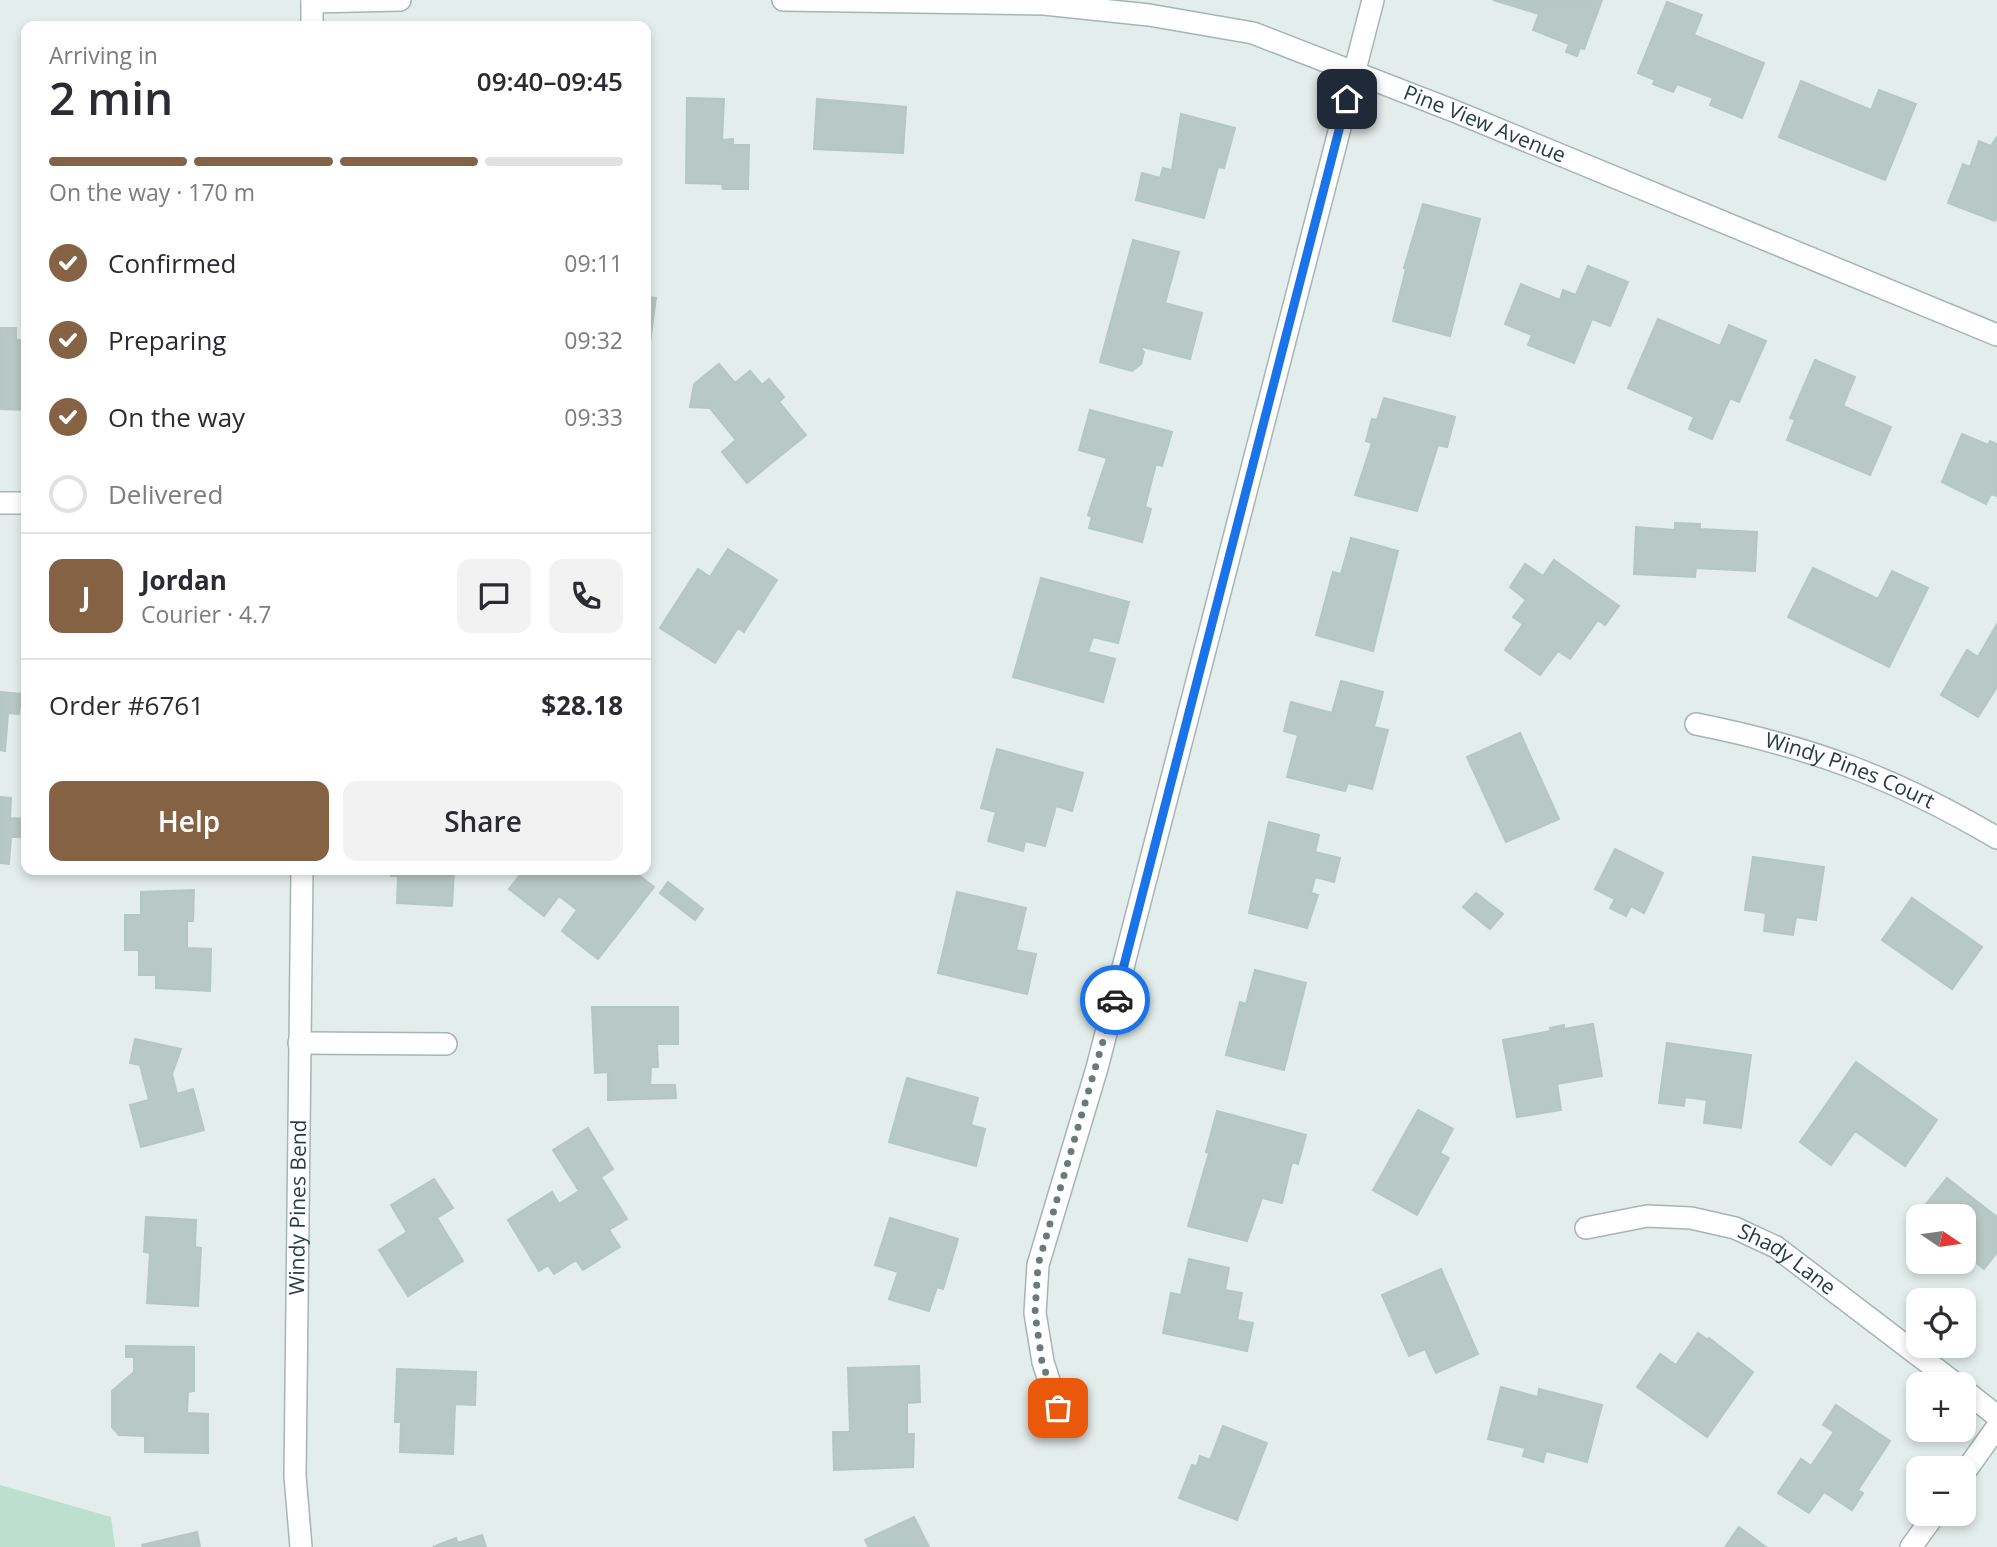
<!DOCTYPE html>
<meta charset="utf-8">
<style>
body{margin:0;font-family:"Open Sans",sans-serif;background:#f2f2f3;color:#2b2b33;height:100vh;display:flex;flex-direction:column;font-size:26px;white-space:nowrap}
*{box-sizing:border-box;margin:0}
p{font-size:23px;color:#7c7c81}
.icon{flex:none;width:38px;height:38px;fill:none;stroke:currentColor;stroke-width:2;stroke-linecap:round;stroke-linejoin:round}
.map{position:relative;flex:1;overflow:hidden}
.side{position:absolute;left:21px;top:21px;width:630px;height:854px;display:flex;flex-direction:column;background:#fff;border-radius:14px;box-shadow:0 4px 10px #0003}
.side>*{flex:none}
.needle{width:46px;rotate:103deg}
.controls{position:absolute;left:1906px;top:1204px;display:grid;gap:14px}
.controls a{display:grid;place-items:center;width:70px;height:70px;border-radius:14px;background:#fff;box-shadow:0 4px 10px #0003;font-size:35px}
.pin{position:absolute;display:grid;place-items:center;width:60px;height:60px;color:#fff;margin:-30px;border-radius:14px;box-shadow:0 4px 10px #0006}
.courier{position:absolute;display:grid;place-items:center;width:70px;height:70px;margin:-35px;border:5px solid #1a73e8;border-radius:50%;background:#fff;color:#222;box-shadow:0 2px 9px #0007}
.headline em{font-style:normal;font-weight:600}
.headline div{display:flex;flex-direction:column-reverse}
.headline{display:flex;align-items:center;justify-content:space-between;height:119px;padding:0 28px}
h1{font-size:46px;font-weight:600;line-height:52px}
.bar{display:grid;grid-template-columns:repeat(4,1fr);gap:10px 7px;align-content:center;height:84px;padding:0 28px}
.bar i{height:9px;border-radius:5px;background:#e1e1e2}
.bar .selected{background:#866244}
.bar p{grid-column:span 4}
.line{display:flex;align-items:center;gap:18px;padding:0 28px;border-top:2px solid #e1e1e2}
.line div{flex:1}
.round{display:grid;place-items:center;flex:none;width:74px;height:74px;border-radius:14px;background:#f2f2f3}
ol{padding:0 28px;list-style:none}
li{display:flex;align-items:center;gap:21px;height:77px}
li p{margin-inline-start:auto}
li .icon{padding:7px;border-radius:50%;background:#866244;color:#fff;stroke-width:4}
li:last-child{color:#7c7c81}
li i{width:38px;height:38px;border:4px solid #e1e1e2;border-radius:50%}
.cta{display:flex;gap:14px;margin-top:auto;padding:14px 28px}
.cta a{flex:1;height:80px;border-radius:14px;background:#866244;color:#fff;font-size:28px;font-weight:600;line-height:80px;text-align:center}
.cta a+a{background:#f2f2f3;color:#2b2b33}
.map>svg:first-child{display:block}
.green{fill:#bcdfce}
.building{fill:#b8c8c5;stroke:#b5c7c4;stroke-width:2}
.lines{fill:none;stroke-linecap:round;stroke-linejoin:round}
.street-casing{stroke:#a5b5b4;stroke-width:24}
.street{stroke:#fff;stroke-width:21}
.done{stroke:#667c7b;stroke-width:7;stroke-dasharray:0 12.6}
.route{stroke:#1a73e8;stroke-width:9}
.labels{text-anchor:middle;stroke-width:5;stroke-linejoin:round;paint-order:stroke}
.street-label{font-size:21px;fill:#223f3e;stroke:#f4f9f8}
</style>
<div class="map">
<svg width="1997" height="1547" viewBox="0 0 1997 1547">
<rect width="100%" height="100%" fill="#e3edeb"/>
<path class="green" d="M0 1485 111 1517 115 1547H0Z"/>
<path class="building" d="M1493 0H1602L1584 49 1580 48 1577 56 1566 52 1569 44 1533 30 1539 14Z
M1667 2 1702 15 1694 35 1764 63 1742 118 1710 105 1713 98 1677 84 1673 92 1653 84 1655 80 1638 73Z
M1801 81 1871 110 1879 90 1916 104 1885 180 1779 137Z
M687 98 724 99 722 140 733 139V145H749L748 189H723L722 184 686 183Z
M817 99 906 107 903 153 814 149Z
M1181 114 1235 128 1224 168 1218 167 1204 218 1136 200 1142 173 1160 178 1163 168 1172 170Z
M1997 137V216L1995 221 1948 203 1963 164 1970 167 1979 141 1991 146Z
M1423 204 1480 219 1450 336 1393 321 1406 269 1404 268Z
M1133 240 1179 252 1165 303 1202 313 1190 359 1139 346 1144 352 1141 364 1132 371 1100 362Z
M1588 266 1628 282 1610 326 1592 319 1574 363 1528 345 1532 335 1505 324 1521 284 1560 300 1563 290 1576 295Z
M646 297 656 298 646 371Z
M1658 319 1720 346 1729 325 1766 341 1739 402 1730 398 1712 439 1689 429 1694 417 1628 388Z
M0 328H16V340H26V410L0 409Z
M1815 360 1855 377 1843 406 1891 427 1870 475 1787 440 1795 420 1790 418Z
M719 364 735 383 750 371 762 385 769 379 784 397 779 402 806 435 747 483 722 452 736 440 710 408 690 407 694 384Z
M1384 398 1455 417 1447 447 1438 445 1417 511 1355 495 1372 443 1366 441 1372 419 1377 420Z
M1090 410 1172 432 1162 466 1156 464 1145 507 1151 509 1142 542 1089 528 1092 517 1088 515 1107 458 1079 450Z
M1962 434 1988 445 1990 441 1997 444V496L1991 494 1986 504 1942 482Z
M1675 523 1700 524V529L1757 532 1755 571 1696 568 1695 577 1634 574 1636 527 1675 530Z
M1351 538 1398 551 1373 651 1316 635 1333 572 1341 574Z
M728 549 777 580 744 632 738 628 715 663 660 628 698 569 710 577Z
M1554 560 1619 606 1605 625 1598 620 1570 659 1558 651 1540 675 1505 650 1523 624 1513 617 1526 600 1510 587 1525 564 1543 576Z
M1813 568 1878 599 1892 571 1928 588 1889 667 1788 617Z
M1041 578 1129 602 1118 643 1093 637 1088 652 1115 659 1103 702 1013 677Z
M1997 624V687L1978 717 1941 695 1967 650 1978 657Z
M1341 681 1383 692 1374 727 1388 730 1372 789 1348 783 1345 791 1287 777 1298 735 1284 731 1291 702 1332 713Z
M0 692 21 694 19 714 8 713 5 751 0 750Z
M1520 733 1559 819 1506 842 1467 757Z
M997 749 1083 773 1072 811 1056 806 1045 846 1025 841 1023 851 988 841 996 812 981 808Z
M0 797 11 798 10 818 25 819 24 837H11L9 864 0 863Z
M1269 822 1319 835 1315 852 1340 858 1334 882 1315 877 1311 893 1318 895 1307 928 1249 913Z
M1615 849 1663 873 1644 913 1631 906 1626 916 1610 908 1615 899 1595 889Z
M1753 857 1824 867 1816 920 1796 917 1793 935 1764 931 1766 913 1745 910Z
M391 870H454L452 906 397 903 398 876H391Z
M524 870H632L654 887 598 959 562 931 577 910 559 896 544 916 509 889Z
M668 882 703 909 695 920 660 893Z
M194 890 193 921H187V948L211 949 210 991 156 988V975H139V950H125V915H141V892Z
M957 892 1026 908 1016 950 1036 954 1027 994 938 973Z
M1476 893 1503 914 1490 929 1463 907Z
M1912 898 1982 947 1952 989 1882 940Z
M1255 970 1306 983 1284 1070 1226 1055 1240 1002 1246 1004Z
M592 1007H678V1044H657L658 1067H651L650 1085H675L676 1098 608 1100V1072L595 1073Z
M1593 1024 1602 1076 1557 1084 1561 1110 1517 1117 1503 1040 1551 1031 1550 1028 1564 1025V1029Z
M135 1039 181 1049 172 1074 177 1094 193 1089 204 1130 141 1147 130 1105 149 1100 140 1065 130 1063Z
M1667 1043 1751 1055 1741 1128 1704 1123 1707 1100 1685 1097 1684 1106 1659 1103Z
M1856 1062 1937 1120 1905 1166 1855 1131 1831 1165 1800 1142Z
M907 1078 978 1098 971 1125 985 1129 976 1166 889 1142Z
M1418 1110 1453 1129 1440 1153 1449 1158 1417 1215 1373 1190Z
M1217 1111 1306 1135 1298 1164 1292 1162 1282 1203 1262 1198 1247 1241 1188 1226 1209 1153 1206 1152Z
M588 1128 613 1169 601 1177 627 1219 609 1230 620 1247 583 1270 576 1260 554 1274 548 1265 539 1271 508 1220 552 1192 559 1204 579 1191 553 1150Z
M1947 1178 1997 1217V1252L1984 1269 1964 1253V1216H1918V1230L1910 1224Z
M434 1179 453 1208 437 1218 463 1261 408 1296 379 1250 407 1232 391 1205Z
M146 1217 196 1220 195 1247 201 1248 198 1306 147 1303 150 1253 144 1252Z
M890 1218 958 1239 943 1289 937 1287 929 1311 889 1299 898 1272 875 1265Z
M1189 1259 1229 1268 1225 1290 1242 1293 1237 1320 1253 1323 1247 1351 1163 1333 1171 1293 1181 1295Z
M1441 1269 1478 1354 1436 1373 1425 1349 1409 1356 1382 1295Z
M1698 1333 1708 1340 1709 1338 1753 1372 1707 1437 1637 1387 1660 1354 1676 1365Z
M126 1346 194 1347V1391L188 1392 187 1413 208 1414V1453L145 1452V1436L119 1435 112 1427V1391L134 1372V1357H126Z
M919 1366 920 1402 907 1403V1434H914L913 1467 834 1470 833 1432H850L848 1368Z
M397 1369 476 1372 475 1405 455 1404 453 1454 400 1452 401 1422H395Z
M1501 1387 1538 1397 1539 1389 1602 1405 1587 1462 1546 1451 1543 1462 1523 1456 1525 1448 1488 1439Z
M1836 1405 1890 1441 1858 1490 1863 1493 1852 1510 1824 1492 1809 1513 1778 1493 1801 1459 1811 1466 1834 1432 1823 1425Z
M1223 1426 1267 1443 1237 1520 1179 1498 1192 1465 1197 1466 1200 1456 1210 1460Z
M914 1517 929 1547H869L865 1540Z
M1739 1527 1766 1547H1725Z
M197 1532 200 1547H143L142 1545Z
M482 1535 486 1547H433L456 1538 458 1543Z"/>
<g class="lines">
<g class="street-casing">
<g id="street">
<path id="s1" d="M783 0 1044 4 1149 15 1253 33 1454 111 1997 335"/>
<path d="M312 2 400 0"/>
<path d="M312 26V0"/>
<path d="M0 503H26"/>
<path id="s2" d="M1696 724C1812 747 1895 778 1997 838"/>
<path d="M299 1043 446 1044"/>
<path id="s3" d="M1586 1228 1647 1216 1691 1218 1735 1228 1776 1247 1956 1384"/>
<path d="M1964 1390 1997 1416"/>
<path d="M1058 1408 1043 1362 1035 1313 1038 1265 1097 1068 1373 0"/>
<path d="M1964 1473 1997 1427"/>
<path id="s4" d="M301 1547 295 1476 302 870"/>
<path d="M1911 1547 1935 1514"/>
</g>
</g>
<use href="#street" class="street"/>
</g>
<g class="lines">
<path class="done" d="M1058 1408 1042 1362 1035 1313 1038 1265 1115 1000"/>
<path class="route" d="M1115 1000 1347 99"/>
</g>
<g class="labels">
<g class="street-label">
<text dy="7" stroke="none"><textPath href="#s1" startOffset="721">Pine View Avenue</textPath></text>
<text dy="7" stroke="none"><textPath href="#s2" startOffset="161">Windy Pines Court</textPath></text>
<text dy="7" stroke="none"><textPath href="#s4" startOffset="340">Windy Pines Bend</textPath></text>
<text dy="7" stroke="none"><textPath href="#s3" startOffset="212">Shady Lane</textPath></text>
</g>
</g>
</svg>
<div class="controls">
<a><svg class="needle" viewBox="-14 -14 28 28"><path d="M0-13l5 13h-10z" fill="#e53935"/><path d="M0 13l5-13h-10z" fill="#7c7c81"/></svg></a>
<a><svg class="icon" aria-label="locate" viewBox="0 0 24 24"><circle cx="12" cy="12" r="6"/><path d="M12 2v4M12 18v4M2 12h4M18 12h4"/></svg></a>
<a>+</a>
<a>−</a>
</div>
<div class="pin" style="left:1058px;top:1408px;background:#ea580c"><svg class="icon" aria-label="bag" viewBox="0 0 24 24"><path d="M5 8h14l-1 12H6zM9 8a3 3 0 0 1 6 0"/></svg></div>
<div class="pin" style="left:1347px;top:99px;background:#1f2937"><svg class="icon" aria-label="home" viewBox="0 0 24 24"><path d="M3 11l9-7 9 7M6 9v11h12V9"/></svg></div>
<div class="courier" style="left:1115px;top:1000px"><svg class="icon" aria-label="car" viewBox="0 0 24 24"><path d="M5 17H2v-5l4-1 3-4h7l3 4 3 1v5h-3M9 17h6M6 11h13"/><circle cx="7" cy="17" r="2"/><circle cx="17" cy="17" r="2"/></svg></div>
<section class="side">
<div class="headline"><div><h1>2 min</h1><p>Arriving in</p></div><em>09:40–09:45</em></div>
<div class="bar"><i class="selected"></i><i class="selected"></i><i class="selected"></i><i></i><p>On the way · 170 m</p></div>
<ol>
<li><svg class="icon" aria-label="check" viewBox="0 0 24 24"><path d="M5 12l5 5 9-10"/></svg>Confirmed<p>09:11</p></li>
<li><svg class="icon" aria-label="check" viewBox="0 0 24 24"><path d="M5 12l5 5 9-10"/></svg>Preparing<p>09:32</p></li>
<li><svg class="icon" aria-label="check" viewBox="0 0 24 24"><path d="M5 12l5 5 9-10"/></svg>On the way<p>09:33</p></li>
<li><i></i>Delivered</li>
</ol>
<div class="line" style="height:126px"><b class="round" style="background:#866244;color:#fff">J</b><div><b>Jordan</b><p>Courier · 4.7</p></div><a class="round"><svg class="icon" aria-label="chat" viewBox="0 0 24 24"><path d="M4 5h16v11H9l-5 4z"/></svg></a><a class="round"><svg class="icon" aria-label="phone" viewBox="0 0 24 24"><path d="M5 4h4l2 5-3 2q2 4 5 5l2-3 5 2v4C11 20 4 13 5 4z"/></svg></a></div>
<div class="line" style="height:91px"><div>Order #6761</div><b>$28.18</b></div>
<div class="cta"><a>Help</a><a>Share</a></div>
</section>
</div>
